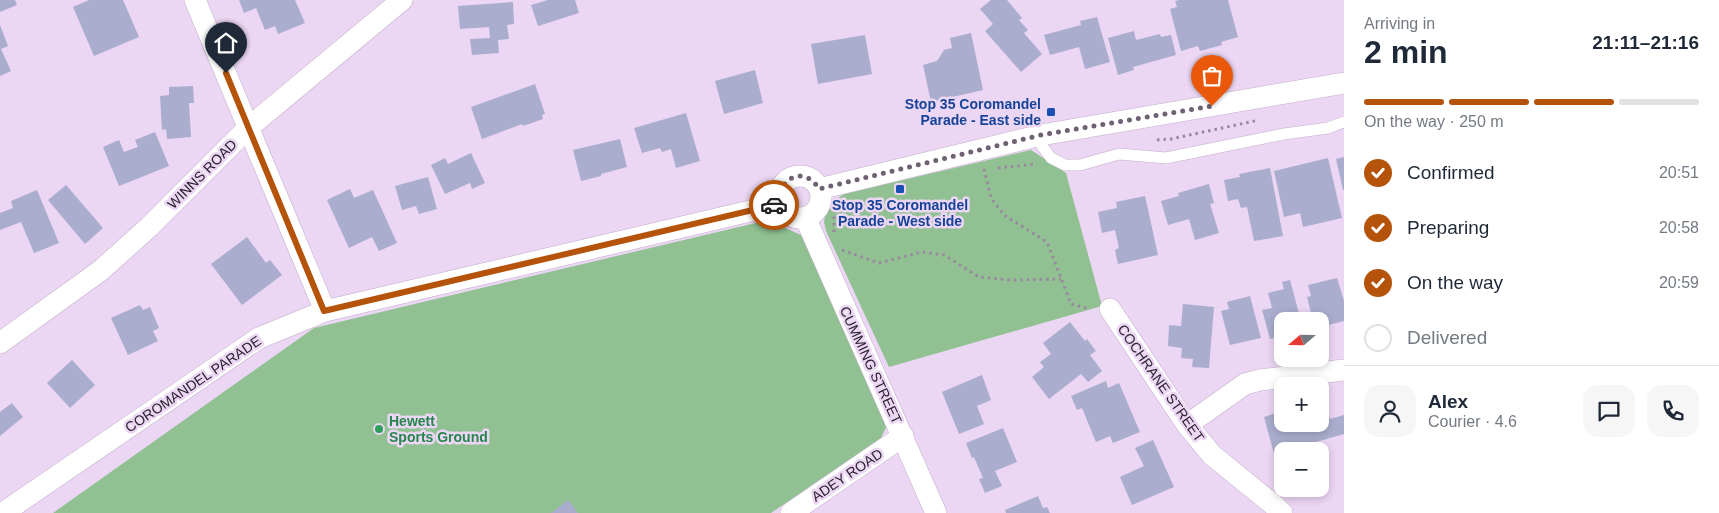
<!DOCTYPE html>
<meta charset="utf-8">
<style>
body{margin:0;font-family:Arial,sans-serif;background:#f6f6f7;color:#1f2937;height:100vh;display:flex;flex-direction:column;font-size:19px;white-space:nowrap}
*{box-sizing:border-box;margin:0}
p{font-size:16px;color:#747a83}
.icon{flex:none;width:28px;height:28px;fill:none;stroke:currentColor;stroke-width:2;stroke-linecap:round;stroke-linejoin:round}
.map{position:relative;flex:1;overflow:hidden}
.drawer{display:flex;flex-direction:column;background:#fff;width:375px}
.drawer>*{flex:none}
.needle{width:32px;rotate:250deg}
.buttons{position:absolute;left:1274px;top:312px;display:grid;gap:10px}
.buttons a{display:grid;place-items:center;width:55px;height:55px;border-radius:10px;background:#fff;box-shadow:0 2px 8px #0003;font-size:25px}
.pin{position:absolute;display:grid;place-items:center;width:42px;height:42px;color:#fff;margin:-51px -21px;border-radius:50% 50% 50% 0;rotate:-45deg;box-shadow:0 0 5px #0007}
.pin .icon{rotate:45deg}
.courier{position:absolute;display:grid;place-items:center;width:50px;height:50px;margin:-25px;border:4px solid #b45309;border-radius:50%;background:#fff;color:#222;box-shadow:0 1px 6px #0007}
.summary em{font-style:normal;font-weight:600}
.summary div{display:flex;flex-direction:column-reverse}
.summary{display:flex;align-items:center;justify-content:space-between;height:85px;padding:0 20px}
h1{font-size:32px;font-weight:600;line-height:38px}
.bar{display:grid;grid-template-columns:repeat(4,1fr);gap:8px 5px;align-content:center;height:60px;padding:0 20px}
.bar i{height:6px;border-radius:4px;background:#e0e1e3}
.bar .active{background:#b45309}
.bar p{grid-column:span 4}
.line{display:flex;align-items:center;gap:12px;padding:0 20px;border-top:1px solid #e0e1e3}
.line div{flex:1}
.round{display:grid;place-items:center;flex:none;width:52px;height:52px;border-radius:15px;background:#f6f6f7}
ol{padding:0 20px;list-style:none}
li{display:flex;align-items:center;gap:15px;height:55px}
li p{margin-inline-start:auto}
li .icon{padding:5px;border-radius:50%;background:#b45309;color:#fff;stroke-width:4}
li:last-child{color:#747a83}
li i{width:28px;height:28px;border:2px solid #e0e1e3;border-radius:50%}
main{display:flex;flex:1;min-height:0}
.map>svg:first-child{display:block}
.green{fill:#91c193}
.building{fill:#aaadcd}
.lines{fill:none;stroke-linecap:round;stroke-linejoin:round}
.lane-casing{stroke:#c2aeca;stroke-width:12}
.street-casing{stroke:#c2aeca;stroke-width:22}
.path{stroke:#98899e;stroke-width:3;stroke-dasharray:2.5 4;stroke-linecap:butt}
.lane{stroke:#fff;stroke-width:11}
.street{stroke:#fff;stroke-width:21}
.done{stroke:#6e6172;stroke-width:5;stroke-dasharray:0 9}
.route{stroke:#b45309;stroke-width:6}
.transit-dot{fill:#1a4fb4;stroke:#ebd6f3;stroke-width:2}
.leisure-dot{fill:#2e9e5b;stroke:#ebd6f3;stroke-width:2}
.labels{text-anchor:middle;stroke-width:5;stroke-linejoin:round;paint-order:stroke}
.transit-label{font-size:14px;font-weight:bold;fill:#164399;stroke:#ebd6f3;text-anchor:end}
.street-label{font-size:14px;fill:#2a222d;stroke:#ebd6f3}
.leisure-label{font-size:14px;font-weight:bold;fill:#27864d;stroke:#ebd6f3;text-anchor:start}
</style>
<main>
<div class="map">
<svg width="1344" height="513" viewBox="0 0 1344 513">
<rect width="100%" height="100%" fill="#ebd6f3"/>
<path class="green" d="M1031 150 1066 173 1102 306 889 367 826 231 824 222 827 205 844 194Z
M768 220 803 236 888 423 881 438 771 513H53L314 328Z"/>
<path class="building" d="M0 0H15L17 5 0 12Z
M89 0H123L139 37 94 56 73 7Z
M239 0H295L305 23 278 34 275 26 265 30 256 8 244 13Z
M548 0H575L579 13 538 26 531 5Z
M991 0H1007L1022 18 1019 20 1028 30 1024 33 1042 54 1021 72 985 31 993 24 980 9Z
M1180 0H1228L1238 37 1221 42 1222 45 1200 51 1198 46 1181 51 1170 9 1177 7 1175 1Z
M513 2 514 24 507 25 509 39 498 40 499 53 472 55 470 39 490 38 489 27 460 29 458 6Z
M1097 17 1110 62 1085 69 1079 47 1050 55 1044 35 1081 25 1080 21Z
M0 25 8 46 1 49 11 71 0 76Z
M1134 31 1136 40 1160 34 1161 37 1171 35 1176 55 1133 67 1134 70 1118 75 1108 38Z
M971 33 983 90 931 102 923 65 937 61 944 50 952 48 950 38Z
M865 35 872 74 818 84 811 44Z
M755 70 763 103 724 114 715 81Z
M535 84 545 114 542 115 543 119 523 126 522 124 482 139 471 107Z
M193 86 194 103H189L191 137 167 139 166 129 162 130 160 96 169 95V87Z
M686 113 700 161 676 168 671 149 662 152 660 148 642 153 634 128Z
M155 132 169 166 119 186 103 147 119 140 124 152 138 147 135 140Z
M620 139 627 167 601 174V176L581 181 573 150Z
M471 153 485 183 472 189 470 183 445 194 431 165 445 158 448 164Z
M1344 157V190H1343L1336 159Z
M1328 158 1342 218 1303 227 1300 213 1284 217 1274 171Z
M1270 168 1283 236 1254 241 1247 207 1241 208 1238 199 1228 201 1224 180 1240 177 1239 174Z
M428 177 437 209 419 214 416 206 402 210 395 186Z
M1209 184 1214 203 1210 204 1219 233 1195 240 1189 219 1168 225 1161 201 1179 196 1178 193Z
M66 185 103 228 85 244 48 200Z
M350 189 354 198 373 190 397 243 379 251 372 237 349 248 327 200Z
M37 190 59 243 34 253 21 222 0 230V213L13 208 11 201Z
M1145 196 1158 255 1118 264 1115 250 1119 248 1115 230 1102 233 1098 212 1117 208 1116 202Z
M247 237 266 263 270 260 282 275 242 305 211 264Z
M1337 278 1344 301V321L1324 326 1322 318 1313 321 1307 297 1311 296 1308 285Z
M1290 280 1301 321H1282V336L1270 339 1262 310 1272 308 1268 293 1284 289 1282 282Z
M1250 296 1261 338 1230 345 1221 311 1229 309 1227 302Z
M1183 304 1214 307 1209 368 1192 367 1193 359 1181 358 1182 348 1168 346 1169 325 1181 326Z
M140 305 143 310 150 307 159 328 153 331 158 341 128 355 111 318Z
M1070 322 1085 341 1087 339 1096 351 1090 355 1102 371 1088 382 1081 374 1049 399 1032 377 1044 367 1040 362 1051 354 1043 343Z
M72 360 95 385 70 408 47 383Z
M982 375 991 400 977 406 984 424 959 434 942 392Z
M1106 381 1108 388 1119 383 1140 432 1113 443 1110 436 1096 442 1082 408 1077 410 1071 396Z
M1324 399 1330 419 1344 415V434L1274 454 1264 417 1282 411V424H1320V401Z
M12 403 23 417 0 436V412Z
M1003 428 1017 462 995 471 1002 486 985 493 979 479 983 478 974 457 972 458 966 443Z
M1153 440 1174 487 1132 505 1120 477 1144 466 1135 448Z
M1038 496 1043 508 1047 507 1050 513H1006L1005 510Z
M568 500 578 513H551Z"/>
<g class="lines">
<g class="lane-casing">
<path id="lane" d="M1041 135 1042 146 1051 158 1065 165H1080L1119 154 1166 158 1284 134 1328 128 1344 122"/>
</g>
<g class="street-casing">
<path id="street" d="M195 0 325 311
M779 197a21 21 0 1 1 42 0a21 21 0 1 1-42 0Z
M819 189 1041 135 1344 83
M805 217 936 513
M1110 309 1187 425 1212 455 1276 507 1282 513
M0 343 100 271 149 227 248 128 402 0
M1187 425 1245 384 1260 380 1344 370
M3 513 259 338 325 311 780 204
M791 513 903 436"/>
</g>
<path class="path" d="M1157 140 1171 139 1259 120
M998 168 1037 164
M984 169 991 198 1004 215 1047 242 1071 304 1090 309
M834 232V213L839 205
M842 250 879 263 922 252 944 255 979 277 1010 280 1061 279"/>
<use href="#lane" class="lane"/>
<use href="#street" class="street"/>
</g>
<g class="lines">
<path class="done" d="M774 205 780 204C777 177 805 165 819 189L1041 135 1212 106"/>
<path class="route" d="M226 73 324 311 774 205"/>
</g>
<g class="transit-dot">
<rect x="1046" y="107" width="10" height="10" rx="2.5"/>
<rect x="895" y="184" width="10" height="10" rx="2.5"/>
</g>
<circle class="leisure-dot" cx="379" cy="429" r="5"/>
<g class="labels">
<g class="transit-label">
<text x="1041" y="109">Stop 35 Coromandel<tspan x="1041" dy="16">Parade - East side</tspan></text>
<text x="900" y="210" text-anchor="middle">Stop 35 Coromandel<tspan x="900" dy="16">Parade - West side</tspan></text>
</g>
<g class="street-label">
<text transform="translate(202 174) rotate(-45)" y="5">WINNS ROAD</text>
<text transform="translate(871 365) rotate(65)" y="5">CUMMING STREET</text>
<text transform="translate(1161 383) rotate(55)" y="5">COCHRANE STREET</text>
<text transform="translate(193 384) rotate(-34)" y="5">COROMANDEL PARADE</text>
<text transform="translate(847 475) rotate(-34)" y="5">ADEY ROAD</text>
</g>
<g class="leisure-label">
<text x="389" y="426">Hewett<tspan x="389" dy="16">Sports Ground</tspan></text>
</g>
</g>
</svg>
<div class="buttons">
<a><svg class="needle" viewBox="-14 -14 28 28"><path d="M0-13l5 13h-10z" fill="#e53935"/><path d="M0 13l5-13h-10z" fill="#747a83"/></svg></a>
<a>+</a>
<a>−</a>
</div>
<div class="pin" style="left:1212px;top:106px;background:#ea580c"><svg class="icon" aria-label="bag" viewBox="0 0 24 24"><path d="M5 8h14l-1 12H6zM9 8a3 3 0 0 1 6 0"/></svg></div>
<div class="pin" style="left:226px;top:73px;background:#1f2937"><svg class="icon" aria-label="home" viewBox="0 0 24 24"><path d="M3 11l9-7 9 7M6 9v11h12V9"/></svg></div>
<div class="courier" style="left:774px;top:205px"><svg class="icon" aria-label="car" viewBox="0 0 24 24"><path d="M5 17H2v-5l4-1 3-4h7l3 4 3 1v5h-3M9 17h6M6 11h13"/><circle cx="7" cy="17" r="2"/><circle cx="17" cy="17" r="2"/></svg></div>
</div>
<section class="drawer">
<div class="summary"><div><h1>2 min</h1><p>Arriving in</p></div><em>21:11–21:16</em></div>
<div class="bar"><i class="active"></i><i class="active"></i><i class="active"></i><i></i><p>On the way · 250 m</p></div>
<ol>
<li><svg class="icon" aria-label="check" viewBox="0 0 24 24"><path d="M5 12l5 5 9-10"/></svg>Confirmed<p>20:51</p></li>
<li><svg class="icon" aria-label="check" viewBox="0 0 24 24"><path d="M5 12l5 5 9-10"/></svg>Preparing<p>20:58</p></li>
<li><svg class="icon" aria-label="check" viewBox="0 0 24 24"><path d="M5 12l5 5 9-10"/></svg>On the way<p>20:59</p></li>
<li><i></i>Delivered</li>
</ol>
<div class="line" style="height:90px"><a class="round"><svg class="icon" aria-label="person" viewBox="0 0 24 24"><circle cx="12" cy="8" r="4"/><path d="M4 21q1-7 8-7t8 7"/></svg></a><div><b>Alex</b><p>Courier · 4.6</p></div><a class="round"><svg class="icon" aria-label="chat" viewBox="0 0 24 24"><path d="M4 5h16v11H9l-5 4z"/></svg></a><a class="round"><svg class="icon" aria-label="phone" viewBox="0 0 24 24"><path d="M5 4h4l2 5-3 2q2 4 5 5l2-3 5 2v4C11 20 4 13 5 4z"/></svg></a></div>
</section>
</main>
